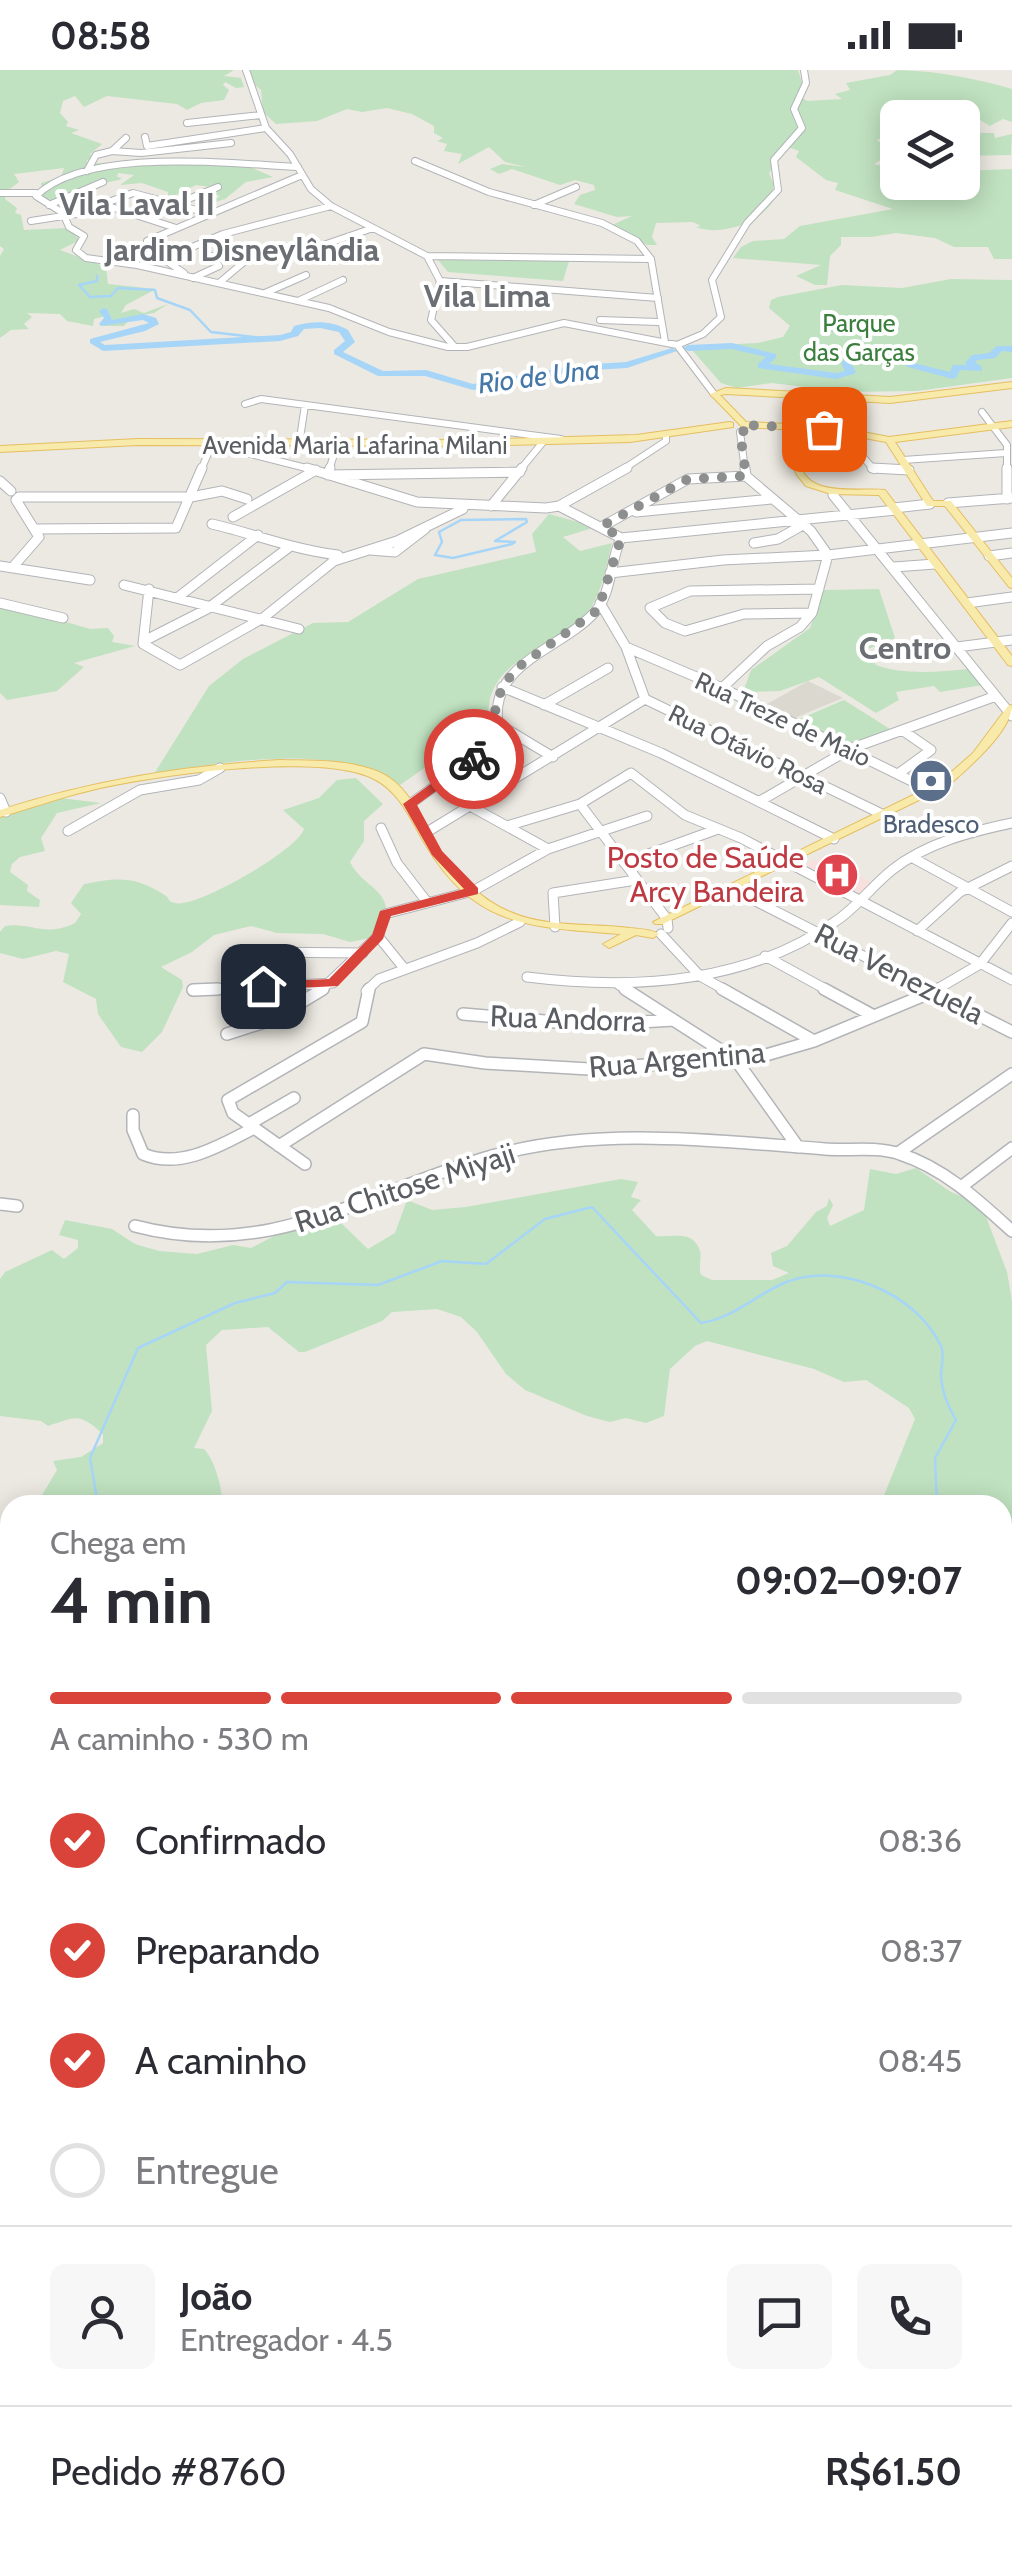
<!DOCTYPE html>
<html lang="pt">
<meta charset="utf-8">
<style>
body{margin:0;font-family:Cabin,sans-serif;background:#f7f7f7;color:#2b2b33;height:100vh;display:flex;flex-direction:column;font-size:38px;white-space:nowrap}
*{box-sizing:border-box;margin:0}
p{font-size:32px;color:#7c7c81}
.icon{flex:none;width:55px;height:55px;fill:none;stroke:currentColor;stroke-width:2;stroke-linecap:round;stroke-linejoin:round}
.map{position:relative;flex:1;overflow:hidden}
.panel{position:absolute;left:0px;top:1425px;width:1012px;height:1062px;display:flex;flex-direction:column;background:#fff;border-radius:30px 30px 0 0;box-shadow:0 5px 25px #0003}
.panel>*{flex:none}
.fabs{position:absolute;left:880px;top:30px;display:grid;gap:20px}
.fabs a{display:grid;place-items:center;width:100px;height:100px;border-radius:15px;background:#fff;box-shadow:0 5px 25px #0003;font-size:50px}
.pin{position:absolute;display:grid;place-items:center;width:85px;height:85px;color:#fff;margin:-42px;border-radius:20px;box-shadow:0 5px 15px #0006}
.courier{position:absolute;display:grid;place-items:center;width:100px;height:100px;margin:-50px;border:8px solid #da4339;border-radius:50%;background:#fff;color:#222;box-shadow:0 2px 12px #0007}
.overview em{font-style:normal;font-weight:700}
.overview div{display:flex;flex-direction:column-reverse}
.overview{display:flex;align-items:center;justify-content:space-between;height:170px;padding:0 50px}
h1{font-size:65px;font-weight:700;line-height:75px}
.bar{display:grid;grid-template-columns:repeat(4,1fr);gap:15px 10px;align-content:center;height:120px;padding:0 50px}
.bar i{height:12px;border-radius:8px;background:#e1e1e2}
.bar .current{background:#da4339}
.bar p{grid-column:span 4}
.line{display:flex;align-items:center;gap:25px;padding:0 50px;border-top:2px solid #e1e1e2}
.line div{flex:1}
.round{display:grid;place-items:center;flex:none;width:105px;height:105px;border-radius:15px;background:#f7f7f7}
ol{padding:0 50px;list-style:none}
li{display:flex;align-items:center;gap:30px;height:110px}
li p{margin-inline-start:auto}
li .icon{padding:10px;border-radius:50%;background:#da4339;color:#fff;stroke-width:4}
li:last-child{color:#7c7c81}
li i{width:55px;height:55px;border:5px solid #e1e1e2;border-radius:50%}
.status{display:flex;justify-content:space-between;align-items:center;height:70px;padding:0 50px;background:#fff;direction:ltr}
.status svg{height:28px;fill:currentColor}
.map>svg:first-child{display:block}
.education{fill:#dbd8d0}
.medical{fill:#f8e0de}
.green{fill:#c0e2c0}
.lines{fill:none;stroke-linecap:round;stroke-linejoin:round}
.stream-far1{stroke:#a6d5f8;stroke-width:2.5}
.stream{stroke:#a6d5f8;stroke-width:4}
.river{fill:#a6d5f8;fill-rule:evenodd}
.minor-far3-casing{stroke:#b2b4b8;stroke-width:8}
.minor-far2-casing{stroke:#b2b4b8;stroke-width:11}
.minor-far1-casing{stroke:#b2b4b8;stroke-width:14}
.minor-casing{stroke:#b2b4b8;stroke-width:18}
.major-casing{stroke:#e5be61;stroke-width:2}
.minor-far3{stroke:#fff;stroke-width:6}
.minor-far2{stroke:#fff;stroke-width:9}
.minor-far1{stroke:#fff;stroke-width:11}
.minor{stroke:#fff;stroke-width:15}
.major{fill:#f8eaaa;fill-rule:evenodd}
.route{fill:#da4339}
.done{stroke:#8d8e8e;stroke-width:10;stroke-dasharray:0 18}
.labels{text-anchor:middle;stroke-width:8;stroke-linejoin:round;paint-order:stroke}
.far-park-label{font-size:25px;fill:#3b7f3d;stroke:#fff}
.far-street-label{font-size:25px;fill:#5a5d61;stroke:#fff}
.far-service-label{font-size:25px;fill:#4e5e75;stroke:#fff}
.far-water-label{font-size:28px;font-style:italic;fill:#4577a7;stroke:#fff}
.health-label{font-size:30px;fill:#be3a42;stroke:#fff;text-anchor:end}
.street-label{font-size:30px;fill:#5a5d61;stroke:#fff}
.far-district-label{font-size:32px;font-weight:bold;fill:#6b6f73;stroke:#fff}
</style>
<div class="status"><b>08:58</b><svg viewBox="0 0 49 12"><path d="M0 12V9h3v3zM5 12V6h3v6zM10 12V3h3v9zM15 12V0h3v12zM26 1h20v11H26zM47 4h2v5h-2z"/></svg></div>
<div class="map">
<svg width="1012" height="2487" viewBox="0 0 1012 2487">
<rect width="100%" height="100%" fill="#ece9e2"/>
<path class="education" d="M808 611 843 628 795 648 767 634Z"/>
<path class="medical" d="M824 786 870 812 861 826 803 796Z"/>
<path class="green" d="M0 0H234L224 6 241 8 244 17 236 18 225 12 223 15 229 20 224 30 201 33 187 40 177 34 107 26 84 37 75 26 63 31 60 43 68 52 66 56 79 60 71 63 102 74 89 85 106 83 105 86 87 90V93L248 96 273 107 246 112 225 129 209 134 220 126 206 121 211 117 196 115 168 129V122L142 113 120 115 134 105 118 103 117 107 122 108 119 110 84 117 86 121 81 127 84 132 69 142 51 130 33 126 42 121 41 113 61 107 64 98 14 104 19 112 7 121 5 129 17 138 15 143 21 145 24 160 68 158 80 170 60 180 106 197 108 214 156 219 126 235 121 243 134 239 144 243 168 234 154 243 131 247 124 256H104L105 246 94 249 93 256 67 251 60 244 27 243 32 247 24 254 29 259 11 260 0 268V186L4 179 0 176Z
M248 0H798L805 22 797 24 807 31 842 29 835 24 850 20 846 13 890 5 897 0C937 1 974 8 1012 19V52L1003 49 990 56 980 50 963 54 962 48 894 40 880 65 882 68 877 70 885 76 887 86 874 94 897 100V107H890L887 113 896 117 929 116 930 113 962 112 963 101 1012 99V189H994L988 177H954L935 168 896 163 871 167H841V175L830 186 827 215H815L796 206 821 195 733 188 741 177 753 171 784 169 800 156 893 139 835 120 838 113 826 110 796 87 799 81 788 77 769 103 774 115 772 122 779 117C773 149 724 168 696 157L701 156 693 152 656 153 652 167 657 175H647L612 155 632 146 617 147 574 134 580 125 595 120 594 115 575 110 560 115 512 99 499 104 490 99 502 94 526 97 505 92 489 77 458 94 462 84 444 81 447 74 437 71 443 68 434 63V56L412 44 387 38 362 42 347 39 317 51 276 54 263 42 261 20 250 11Z
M977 63H994L995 68 1012 64 1011 85 963 86V75L979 69Z
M438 190 569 191 563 211 448 202Z
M951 209 1012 210V308L917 321 848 322 771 313 737 318 721 313 692 280 694 276 758 273 783 267 790 256 769 238 771 230 778 227 842 215 902 218Z
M549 444 596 457 563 467 580 481 612 473C607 493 602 522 590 539 557 582 481 586 489 653L400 715C335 672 227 691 154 704L209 616 243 589 313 553 348 552 418 509 536 482 532 464Z
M879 519 895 568 868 579 876 595C901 605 941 602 968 599L983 615 940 622 934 616 896 622 899 630 876 643 819 607 780 621 743 622 751 600 810 558 824 520Z
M0 533 90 559 108 558 114 566 112 572 135 576 74 593 84 597 57 621 7 630 0 623Z
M844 630 890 659 851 675 797 650Z
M356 708 383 734 364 751V771L350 792C364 820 392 816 386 856L370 868 350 872 323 864 277 863 251 856 214 865 192 882 161 897 182 910 183 917 162 962 142 982 121 977 98 944 96 929 63 912 69 884 56 881 23 889 0 883V862L5 856C33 852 43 868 75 853L81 844 71 833 84 814C115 808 134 805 163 824 172 829 165 830 175 833 195 839 298 780 304 759L283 740 319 728 337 710Z
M52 727 101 733 57 743 41 768 45 781 20 787 12 794 10 802 28 815 27 821 40 830 39 837 0 835V746Z
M916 1098 951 1122 968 1129 985 1144 1007 1202 1012 1231V1654L1002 1649V1435H880L915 1349 909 1338 866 1310 844 1312 814 1299 707 1271 695 1276 670 1299 664 1346 646 1353 626 1348 610 1352 587 1346 525 1320 506 1304 477 1262 461 1247 437 1239 392 1242 382 1251 305 1282H299L268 1257 222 1260 206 1275 212 1341 194 1378 204 1379C215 1390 223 1420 222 1435H36L57 1400 53 1391 81 1387 103 1373V1364C78 1342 77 1347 48 1356L41 1351 0 1346V1209L5 1202 52 1180 64 1189 78 1178V1170L59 1165 65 1150 112 1159 135 1174 159 1181 197 1184 233 1175 251 1178 280 1163 330 1152 342 1154 368 1179 395 1163 407 1130 432 1140 466 1137 621 1109 638 1112 631 1127 641 1130 632 1140 656 1166C672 1168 693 1159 700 1181 702 1189 698 1197 701 1205L712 1210H772L789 1203 773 1196 771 1183 787 1176 816 1142 827 1136 829 1128 833 1135 827 1148 830 1156 864 1140 870 1099 896 1104Z
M10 1682V1812C0 1774 0 1718 10 1682Z
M1012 1690V2484L1008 2487H589L590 2478H1002V1698Z
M0 1984 10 1986V2255L0 2278Z"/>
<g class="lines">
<path class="stream-far1" d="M97 206V211L79 215 90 227 111 226 118 218 155 220 157 228 190 240 211 262 262 268
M526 449 527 452 495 471 515 472 512 474 453 488 435 485 442 472 439 462 461 450Z
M98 1435 90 1388 138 1278 235 1233 275 1223 287 1212 378 1215 442 1191 486 1194 545 1149 592 1137 701 1253C734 1248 754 1226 784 1213 839 1190 916 1223 941 1276 945 1285 941 1296 941 1306 942 1323 948 1336 956 1350L935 1388 937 1435
M1002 1520 1012 1524"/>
<path class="stream" d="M0 2053 10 1967
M0 2095 10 2119
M0 2165 10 2157"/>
<path class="river" d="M104 238 107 239 112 250 143 244 156 248 159 254 145 261 100 272 105 275 280 265 291 262 294 256C312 251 331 250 348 260L355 272 343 282 383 301 426 300 473 314 577 295 626 292 672 278 677 281 627 298 577 301 473 320 425 306H378L334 284V280L345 271 339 262 320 258 304 259 298 266 280 271 103 281 90 273V269L149 253 143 250 101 256 99 254 104 248 99 241Z
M732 273 776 284V288L769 294 836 303 845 301 841 293 857 278 903 282 914 293 950 302 953 295H967L965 293 972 285 989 283 997 276H1012V282L1002 281 995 288 978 290 975 292 982 297V301L960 300 956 308 953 309 908 297 897 287 859 284 851 293 856 302 854 304 836 309 758 298V294L766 287 732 279 688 281 683 278 688 275Z"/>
<g class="minor-far3-casing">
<path id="minor-far3" d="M246 0 266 58 290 84 311 119 331 136 427 186 440 211 431 250 454 276
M187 53 261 45
M145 67 147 76 266 58
M126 68 112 81 141 83 231 73
M415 91 489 122 602 153 637 171 651 189 665 272
M298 97C230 94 87 76 36 126L63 143 69 157 84 166 76 180 86 188 137 195 329 238 389 262 448 277H467L564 253 677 275
M87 101 96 85 112 81
M0 123H36
M102 134 176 158
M176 134 218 117
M49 135 103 112
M534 135 576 117
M31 151 76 144 133 123 211 144
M276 179 303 182 373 158
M427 186 651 189
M164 189 223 164 331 136
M184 203 149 179 147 171 302 105
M193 208 219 196 213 186
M440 211 658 228
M219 213 245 191
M265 223 306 205
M298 231 343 210
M600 250 658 252
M677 275 703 264 721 247 712 210 747 153 778 120 774 90 802 58 794 39 806 13 804 0
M677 275 714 324
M245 334 261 329 561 369
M982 342 1007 375V400
M740 362 745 400
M844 364 874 400
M299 375 305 335
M219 376 314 400
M903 390 1006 383
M201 400 213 372
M329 400 337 375
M520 400 543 372
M622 400 666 371V364
M897 400H909"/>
</g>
<g class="minor-far2-casing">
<path id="minor-far2" d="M307 398 417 432 546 438 559 436 627 398
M872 398 909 400
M1007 398V429
M328 405 520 402
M328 405 330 398
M0 411 11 421
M833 425 1012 646
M948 433 1012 428
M491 436 522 398
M894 438 930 434
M636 442 771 429
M233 447 316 400
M212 454C255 464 294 480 338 485
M603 456 688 409 746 406
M34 459 176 458 202 398
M621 468 896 440
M754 473 778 469 801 456
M370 480 395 482 425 459
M989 486 1012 483
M334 491 397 471 463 439
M0 496 90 510
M894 497 935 494
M12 498 39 467 16 430 19 427H191L222 421 247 429
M610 503 723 490 828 485 1012 463
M124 515 299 559
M149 519 143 574 180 595 263 548 334 491 332 485
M177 528 258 465
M0 533 63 548
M600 533 626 577 645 629 892 749
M967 533 1012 527
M812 543 744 544 685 561 665 553 650 538 690 521 819 519
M144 571 207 539 288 478
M626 577 722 618 940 725
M957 577 1012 570
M502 617 661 683 834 769
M722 618 767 576 800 557 812 543 828 485 811 461 746 406 745 398
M544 635 608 598
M553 687 498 654C489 592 561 580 595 542 612 523 610 491 621 468L559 436
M898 704 931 680 902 660
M0 728 6 742
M760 731 850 679 996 626
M410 734 509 663
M580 734 667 849 668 858
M472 737 548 779
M507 756 580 734 631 703 685 745 741 768 1012 910
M381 758 397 793 427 832
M68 761 140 720 199 710 220 698
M427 762 645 629
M913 788 1012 842
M624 793 718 759
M732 819 932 921
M555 857 553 823 636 810
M917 861 960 822 1012 796
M661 864 700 906 727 921
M248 882 363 883
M765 886 829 921
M403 897 378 866 385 844 473 821 548 779 647 746
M527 907C631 920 747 914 836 851 857 837 872 816 892 800 926 773 970 762 1012 753
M619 915 629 921
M193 920 333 913
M320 921 378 866
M366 921 379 909 477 873 520 852
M934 921 980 894 1012 853"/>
</g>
<g class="minor-far1-casing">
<path id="minor-far1" d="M625 919 736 990 798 1077
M722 919 814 971
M824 919 872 945
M927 919 1012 962
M193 920 218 919
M463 944 591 955 673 950
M227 964 274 949 323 919
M133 1045V1060L143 1084C181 1100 221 1075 254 1058
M249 1054 294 1028
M279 1076 424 984 485 993 589 999 759 987 814 971 939 919
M898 1083 1012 1004
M305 1094 233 1043 228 1030 362 952 369 919
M961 1117 1012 1078
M0 1134 17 1136
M135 1156C270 1192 368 1121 492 1086 598 1056 717 1071 825 1079 849 1081 877 1076 900 1084 944 1098 979 1131 1012 1161"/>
</g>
<g class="minor-casing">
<path id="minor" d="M1002 1677 1012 1681"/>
</g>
<g class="major-casing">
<path id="major" d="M1012 312V318L890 333 726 324 720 325 746 352 831 356 889 367 1012 351V357L895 372 933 431H951L1012 508V518L1009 517 945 436H927L886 372 831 362 808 361C805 369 799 383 800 392 805 429 861 417 885 420L1012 586V596L1008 595 879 425 831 424 806 416 797 405 790 391 799 360 742 357 710 324 726 318 890 327Z
M730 352 733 353V357L630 372 464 376 138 375 0 382V376L138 369 464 370 636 365Z
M1012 635C1012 661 967 699 948 716L663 854H655L653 852 940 712 973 683 1008 636Z
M280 690C313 691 348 689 379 702 411 716 422 753 440 780 458 806 479 828 508 841 545 858 590 853 630 858 640 859 650 859 659 864L653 868 636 865 609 878 603 874 621 864C532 857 476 859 425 774 411 750 400 722 374 709 320 681 149 706 88 721 58 728 29 739 0 747V740C95 710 181 696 280 690Z"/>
</g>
<use href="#minor-far3" class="minor-far3"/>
<use href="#minor-far2" class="minor-far2"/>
<use href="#minor-far1" class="minor-far1"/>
<use href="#minor" class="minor"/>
<use href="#major" class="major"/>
</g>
<path class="route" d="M469 686 480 689 417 735 442 781 478 818V824L391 846 383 869 338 916 258 920 256 916 263 912 329 909 372 865 380 841 464 819 432 785 403 734Z"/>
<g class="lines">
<path class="done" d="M474 689 509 663 494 645 502 617 517 598 598 540 621 468 602 456 688 409 746 406 740 362 748 360 746 355 824 359"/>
</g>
<defs>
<g id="bank-disc" transform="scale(2.25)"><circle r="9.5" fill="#5c6f8a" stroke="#fff"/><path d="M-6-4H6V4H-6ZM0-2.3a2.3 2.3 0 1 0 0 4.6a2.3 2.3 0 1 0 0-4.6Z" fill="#fff"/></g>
<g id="hospital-disc" transform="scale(2.25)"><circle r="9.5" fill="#e0444e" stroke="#fff"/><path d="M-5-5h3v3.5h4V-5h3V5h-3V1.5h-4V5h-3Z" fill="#fff"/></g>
</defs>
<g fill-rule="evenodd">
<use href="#bank-disc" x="931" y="711"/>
<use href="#hospital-disc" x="837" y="805"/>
</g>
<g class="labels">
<g class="far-park-label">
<text x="859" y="262">Parque<tspan x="859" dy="29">das Garças</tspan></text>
</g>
<g class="far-street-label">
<text x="355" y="384">Avenida Maria Lafarina Milani</text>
<text transform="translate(783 649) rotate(25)" y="9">Rua Treze de Maio</text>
<text transform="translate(748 679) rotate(26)" y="9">Rua Otávio Rosa</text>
</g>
<g class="far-service-label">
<text x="931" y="763">Bradesco</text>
</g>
<g class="far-water-label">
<text transform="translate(539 306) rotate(-7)" y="10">Rio de Una</text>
</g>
<g class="health-label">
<text x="804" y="798">Posto de Saúde<tspan x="804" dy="34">Arcy Bandeira</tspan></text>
</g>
<g class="street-label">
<text transform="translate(899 904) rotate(27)" y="10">Rua Venezuela</text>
<text transform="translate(568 949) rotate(2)" y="10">Rua Andorra</text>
<text transform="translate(677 990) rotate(-5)" y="10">Rua Argentina</text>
<text transform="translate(405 1118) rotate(-18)" y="10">Rua Chitose Miyaji</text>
</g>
<g class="far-district-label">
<text x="137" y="145">Vila Laval II</text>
<text x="242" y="191">Jardim Disneylândia</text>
<text x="487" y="237">Vila Lima</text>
<text x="905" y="589">Centro</text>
</g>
</g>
</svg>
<div class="fabs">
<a><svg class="icon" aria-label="layers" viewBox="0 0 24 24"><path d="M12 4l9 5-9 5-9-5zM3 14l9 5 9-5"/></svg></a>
</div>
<div class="pin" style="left:824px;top:359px;background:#ea580c"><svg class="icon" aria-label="bag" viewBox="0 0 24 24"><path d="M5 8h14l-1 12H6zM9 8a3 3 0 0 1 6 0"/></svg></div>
<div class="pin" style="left:263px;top:916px;background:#1f2937"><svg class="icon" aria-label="home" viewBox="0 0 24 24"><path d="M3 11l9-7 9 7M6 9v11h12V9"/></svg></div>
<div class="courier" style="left:474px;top:689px"><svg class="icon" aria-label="bike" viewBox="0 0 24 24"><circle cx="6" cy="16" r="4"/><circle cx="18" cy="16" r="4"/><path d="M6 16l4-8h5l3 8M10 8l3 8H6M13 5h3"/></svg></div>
<section class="panel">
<div class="overview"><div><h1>4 min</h1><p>Chega em</p></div><em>09:02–09:07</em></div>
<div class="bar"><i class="current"></i><i class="current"></i><i class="current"></i><i></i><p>A caminho · 530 m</p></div>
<ol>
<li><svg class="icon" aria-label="check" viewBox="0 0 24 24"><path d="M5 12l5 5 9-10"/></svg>Confirmado<p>08:36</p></li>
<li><svg class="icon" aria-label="check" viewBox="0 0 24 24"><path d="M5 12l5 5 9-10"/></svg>Preparando<p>08:37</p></li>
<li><svg class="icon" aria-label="check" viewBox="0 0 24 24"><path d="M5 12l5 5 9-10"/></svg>A caminho<p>08:45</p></li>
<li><i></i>Entregue</li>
</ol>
<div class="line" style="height:180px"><a class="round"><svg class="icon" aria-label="person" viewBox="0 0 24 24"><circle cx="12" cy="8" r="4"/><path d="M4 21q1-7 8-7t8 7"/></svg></a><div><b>João</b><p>Entregador · 4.5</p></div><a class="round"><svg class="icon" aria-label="chat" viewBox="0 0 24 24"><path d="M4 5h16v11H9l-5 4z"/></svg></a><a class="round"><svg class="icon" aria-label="phone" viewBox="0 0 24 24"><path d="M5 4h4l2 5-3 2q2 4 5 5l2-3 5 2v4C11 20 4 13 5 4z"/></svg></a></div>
<div class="line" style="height:130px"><div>Pedido #8760</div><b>R$61.50</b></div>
</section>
</div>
